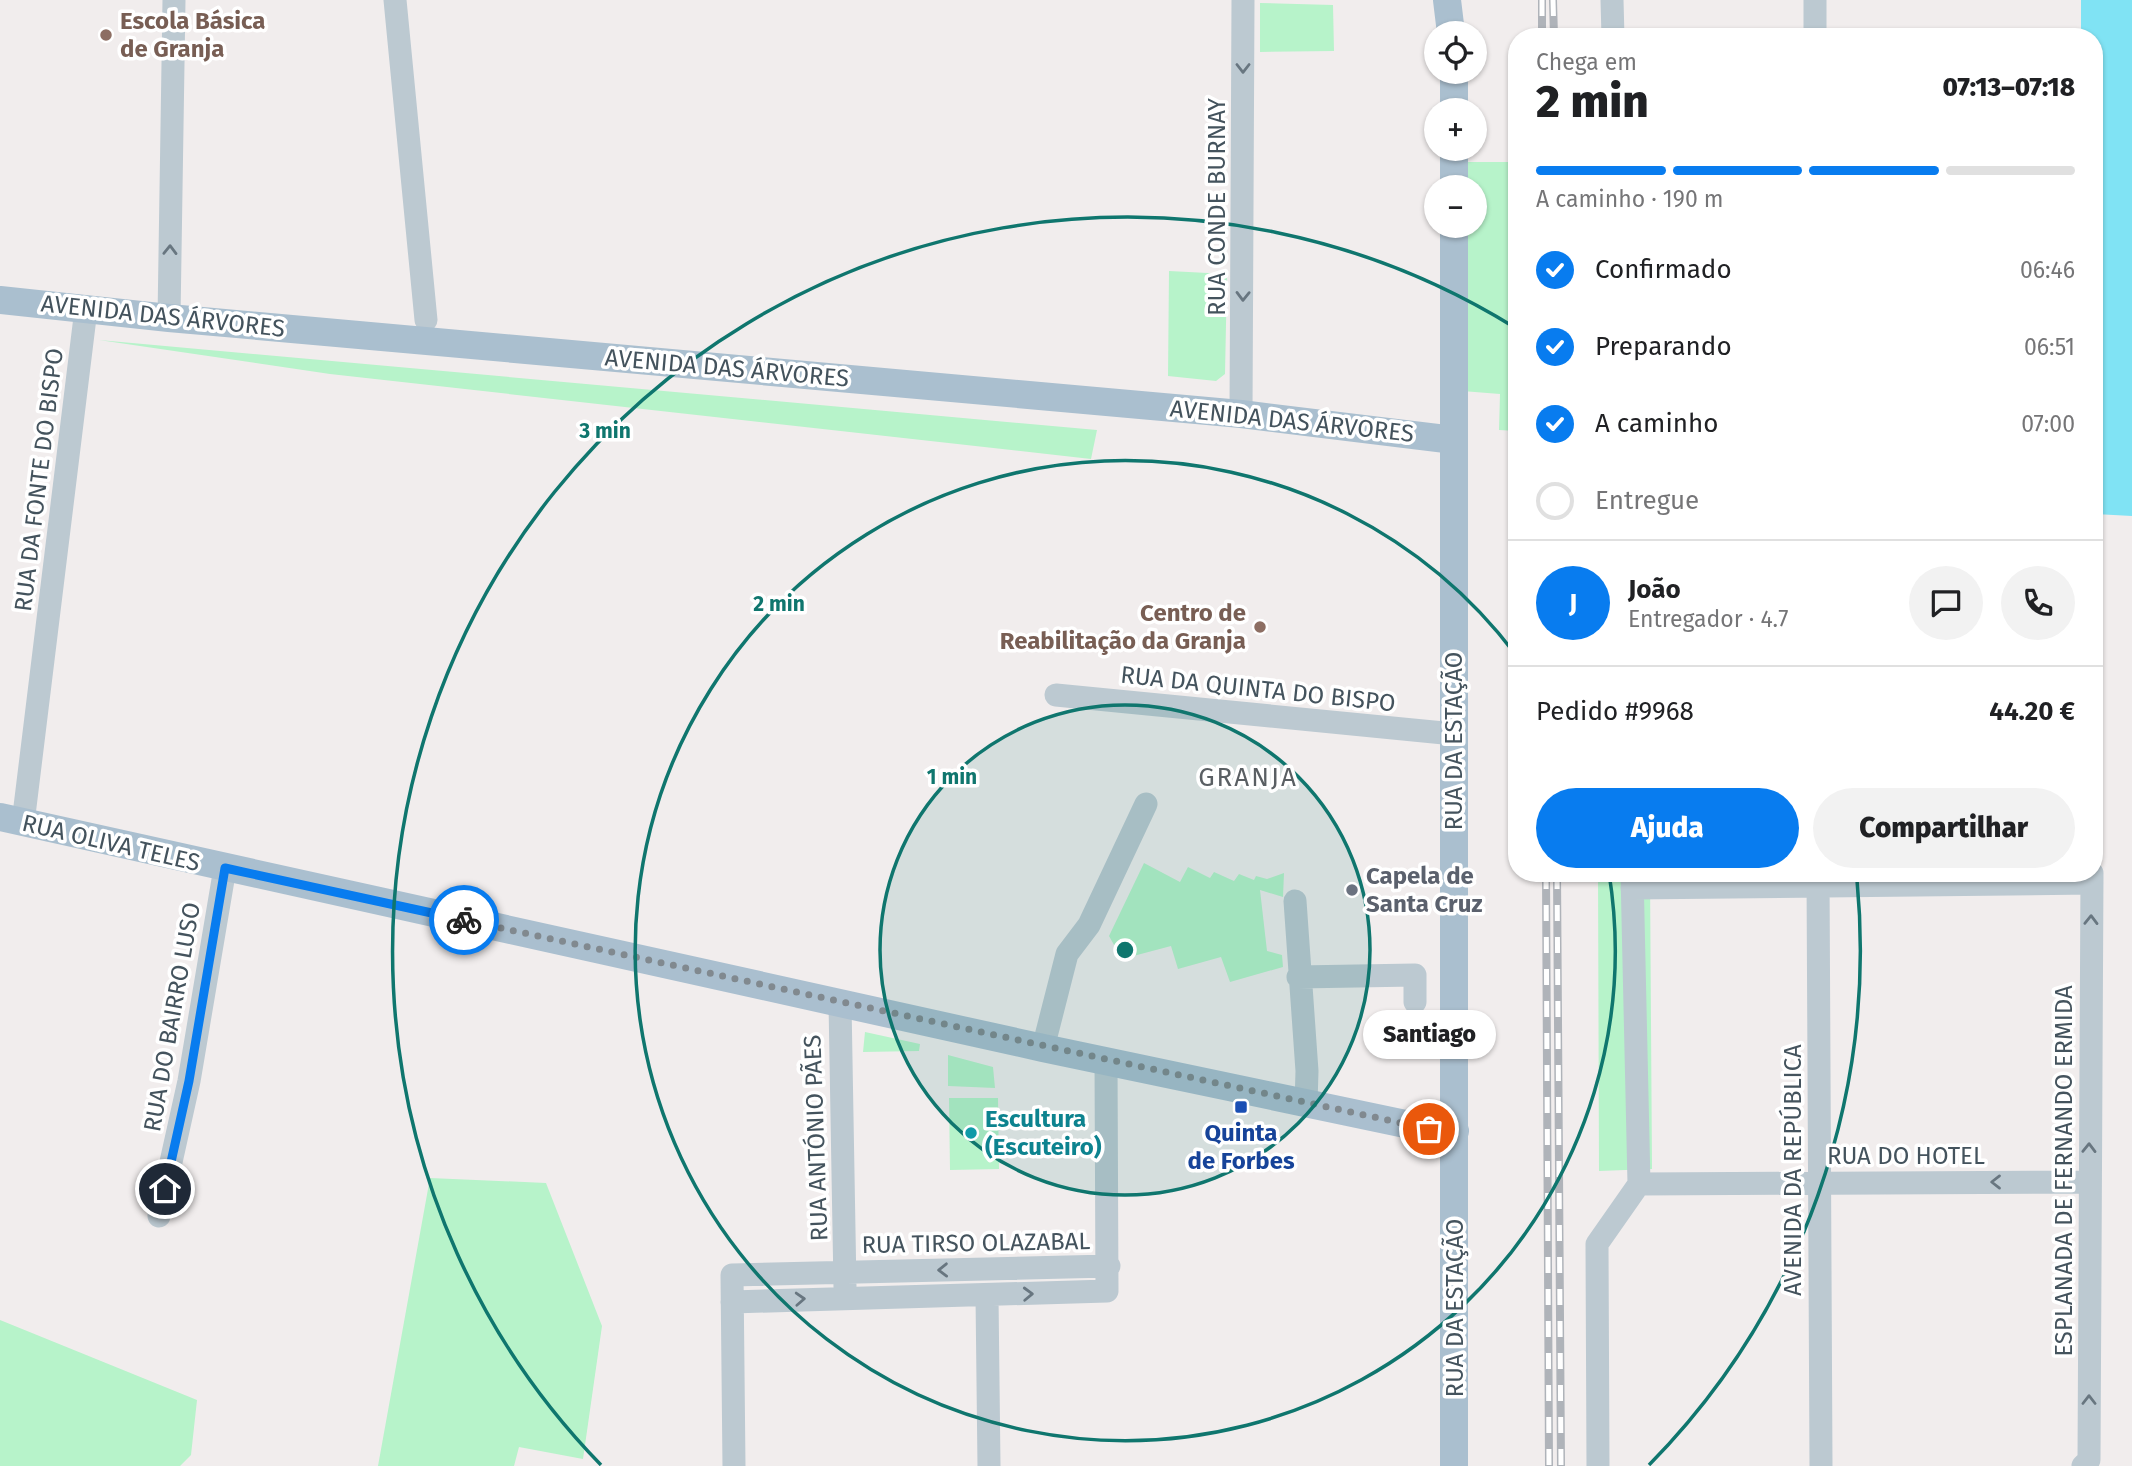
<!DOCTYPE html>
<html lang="pt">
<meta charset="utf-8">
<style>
body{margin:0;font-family:"Fira Sans",sans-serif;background:#f2f2f2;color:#202124;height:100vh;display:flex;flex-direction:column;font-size:26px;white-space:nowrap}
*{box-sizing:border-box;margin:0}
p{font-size:23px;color:#757577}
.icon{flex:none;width:38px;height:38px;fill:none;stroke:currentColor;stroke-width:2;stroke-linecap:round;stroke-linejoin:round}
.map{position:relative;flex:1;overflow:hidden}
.details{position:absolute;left:1508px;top:28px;width:595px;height:854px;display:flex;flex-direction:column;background:#fff;border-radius:28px;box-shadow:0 2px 5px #0004}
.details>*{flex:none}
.fabs{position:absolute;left:1424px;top:21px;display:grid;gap:14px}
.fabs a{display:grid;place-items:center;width:63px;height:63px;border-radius:50%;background:#fff;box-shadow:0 2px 5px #0004;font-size:35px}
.pin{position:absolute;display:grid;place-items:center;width:60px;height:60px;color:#fff;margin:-30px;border:4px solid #fff;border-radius:50%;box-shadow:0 2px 7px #0007}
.courier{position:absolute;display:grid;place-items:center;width:70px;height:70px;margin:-35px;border:5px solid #087cef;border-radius:50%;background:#fff;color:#222;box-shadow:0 2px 9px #0007}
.bubble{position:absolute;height:49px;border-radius:24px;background:#fff;box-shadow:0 2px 5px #0004;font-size:23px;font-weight:800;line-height:49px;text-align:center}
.head em{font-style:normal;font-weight:800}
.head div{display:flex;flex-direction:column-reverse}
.head{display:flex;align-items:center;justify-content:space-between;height:119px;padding:0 28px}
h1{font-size:46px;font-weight:800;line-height:52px}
.bar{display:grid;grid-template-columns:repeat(4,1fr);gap:10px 7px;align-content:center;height:84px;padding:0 28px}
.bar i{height:9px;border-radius:5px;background:#e0e0e0}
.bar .active{background:#087cef}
.bar p{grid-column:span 4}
.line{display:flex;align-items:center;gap:18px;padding:0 28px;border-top:2px solid #e0e0e0}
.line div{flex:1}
.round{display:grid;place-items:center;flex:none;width:74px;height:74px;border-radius:37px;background:#f2f2f2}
ol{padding:0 28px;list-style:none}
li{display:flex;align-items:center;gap:21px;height:77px}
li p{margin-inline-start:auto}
li .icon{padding:7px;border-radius:50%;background:#087cef;color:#fff;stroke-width:4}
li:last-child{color:#757577}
li i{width:38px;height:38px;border:4px solid #e0e0e0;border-radius:50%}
.cta{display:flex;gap:14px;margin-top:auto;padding:14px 28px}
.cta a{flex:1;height:80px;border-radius:42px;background:#087cef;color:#fff;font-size:28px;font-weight:800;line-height:80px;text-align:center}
.cta a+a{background:#f2f2f2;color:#202124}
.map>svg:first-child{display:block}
.green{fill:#b7f3ca}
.water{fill:#80e3f4}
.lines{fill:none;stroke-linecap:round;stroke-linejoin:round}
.minor{stroke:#bcc9d1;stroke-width:23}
.major{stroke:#aabfcf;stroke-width:28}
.rail-casing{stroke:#afb3b9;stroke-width:8}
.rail{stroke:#fff;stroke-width:5;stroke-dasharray:16;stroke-linecap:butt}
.oneway{stroke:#687680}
.done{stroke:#81898f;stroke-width:7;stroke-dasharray:0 12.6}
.route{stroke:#087cef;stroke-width:9}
.ring{fill:none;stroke:#0f766e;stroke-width:3.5}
.education-dot{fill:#8d6e63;stroke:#fff;stroke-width:2.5}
.worship-dot{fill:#6b7280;stroke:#fff;stroke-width:2.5}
.transit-dot{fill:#1a4fb4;stroke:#fff;stroke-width:2.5}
.culture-dot{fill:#0f9aa8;stroke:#fff;stroke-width:2.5}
.labels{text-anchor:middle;stroke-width:7;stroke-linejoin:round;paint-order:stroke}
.education-label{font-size:24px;font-weight:bold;fill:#785e54;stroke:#fff;text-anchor:start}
.street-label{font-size:24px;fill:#44535d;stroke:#fff}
.worship-label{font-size:24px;font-weight:bold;fill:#5b616d;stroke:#fff;text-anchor:start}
.culture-label{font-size:24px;font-weight:bold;fill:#0d838f;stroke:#fff;text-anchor:start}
.transit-label{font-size:24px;font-weight:bold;fill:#164399;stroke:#fff}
.neighbourhood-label{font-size:26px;letter-spacing:2px;fill:#5a5f63;stroke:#fff}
.centre{fill:#0f766e;stroke:#fff;stroke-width:3.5}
.ring-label{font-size:21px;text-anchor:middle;font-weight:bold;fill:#0f766e;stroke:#fff;stroke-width:7;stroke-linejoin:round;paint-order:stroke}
</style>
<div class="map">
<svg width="2132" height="1466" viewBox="0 0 2132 1466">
<rect width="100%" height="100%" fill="#f1eded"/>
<path class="green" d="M1260 3 1333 5 1334 51 1260 52Z
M1464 162H1517V431L1499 430 1500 394 1462 391 1463 226H1475V187H1464Z
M1169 271 1227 274 1225 374 1216 381 1168 376Z
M99 340 1097 430 1091 459 330 374Z
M1144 863 1180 882 1188 867 1210 878 1214 872 1234 881 1239 874 1254 880 1256 876 1267 879 1284 873 1283 897 1260 890 1267 951 1282 955 1283 967 1230 982 1221 957 1178 969 1171 946 1122 959 1109 936Z
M1598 873H1650L1652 1169 1599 1171Z
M865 1032 920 1044 919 1051 863 1052Z
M948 1055 993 1067 995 1088 948 1086Z
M949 1098H998L999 1169 950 1170Z
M430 1178 546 1183 602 1326 583 1459 519 1447 514 1466H378Z
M0 1320 197 1400 191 1455 180 1466H0Z"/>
<path class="water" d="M2081 0H2132V516L2095 514V37H2081Z"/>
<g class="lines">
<path class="minor" d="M395 0 426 320
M1612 0 1613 37
M1815 37V0
M169 318 174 0
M1241 414 1243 0
M1056 695 1454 734
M23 823 86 309
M1818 873 1821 1466
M1632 888 2092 883
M1295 901 1307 1071 1306 1104
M1298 977 1415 975V1002
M840 1003 845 1287
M1043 1048 1067 954 1089 925 1146 804
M1639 1184 2089 1182
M159 1216 189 1081 225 868
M987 1296 989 1466
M732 1302 1107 1291 1106 1060
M734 1466 732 1275 1109 1266
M1598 1466 1597 1244 1639 1184 1632 873
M2083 1466 2089 1460 2092 873"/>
<path class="major" d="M1447 0 1451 33
M1454 110V72
M1454 187V149
M0 300 169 318 1241 414 1454 440
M0 817 1043 1048 1429 1129 1455 1131
M1454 1466V226"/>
<g class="rail-casing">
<path id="rail" d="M1542 0V37
M1553 0 1554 37
M1546 873 1549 1466
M1557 873 1561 1466"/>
</g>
<use href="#rail" class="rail"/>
</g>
<defs><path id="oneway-chevron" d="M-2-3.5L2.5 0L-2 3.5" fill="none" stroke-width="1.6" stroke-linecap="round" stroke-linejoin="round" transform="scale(1.75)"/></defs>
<g class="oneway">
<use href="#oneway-chevron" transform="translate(1243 68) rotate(90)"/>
<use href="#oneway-chevron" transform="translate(170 250) rotate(-89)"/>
<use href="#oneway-chevron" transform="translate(1243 296) rotate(91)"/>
<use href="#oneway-chevron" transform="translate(2091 920) rotate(-89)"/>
<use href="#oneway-chevron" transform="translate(2089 1148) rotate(-89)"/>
<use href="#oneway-chevron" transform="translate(1996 1182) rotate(-180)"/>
<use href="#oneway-chevron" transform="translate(943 1270) rotate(179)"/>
<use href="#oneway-chevron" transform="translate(1028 1294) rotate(-2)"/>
<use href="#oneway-chevron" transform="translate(800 1299) rotate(-3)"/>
<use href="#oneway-chevron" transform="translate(2089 1400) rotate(-90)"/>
</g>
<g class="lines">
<path class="done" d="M464 920 1429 1129"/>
<path class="route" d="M165 1189 189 1081 225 868 464 920"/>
</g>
<circle cx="1125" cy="950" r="245" fill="#0f766e" fill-opacity=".12"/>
<g class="ring">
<circle cx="1125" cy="950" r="245"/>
<path d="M1609 873A490 490 0 1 1 1516 655"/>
<path d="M601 1465A735 735 0 0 1 1514 327M1857 880A735 735 0 0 1 1649 1465"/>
</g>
<g class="education-dot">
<circle cx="106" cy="35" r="7"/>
<circle cx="1260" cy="627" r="7"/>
</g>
<circle class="worship-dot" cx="1352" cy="890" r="7"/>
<rect class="transit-dot" x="1234" y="1100" width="14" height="14" rx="3.5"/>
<circle class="culture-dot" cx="971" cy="1133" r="7"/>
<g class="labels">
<g class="education-label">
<text x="120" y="29">Escola Básica<tspan x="120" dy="28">de Granja</tspan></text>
<text x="1246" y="621" text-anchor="end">Centro de<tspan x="1246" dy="28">Reabilitação da Granja</tspan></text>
</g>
<g class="street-label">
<text transform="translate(1217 207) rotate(-90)" y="8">RUA CONDE BURNAY</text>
<text transform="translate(163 316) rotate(6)" y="8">AVENIDA DAS ÁRVORES</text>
<text transform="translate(727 368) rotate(5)" y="8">AVENIDA DAS ÁRVORES</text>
<text transform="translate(1292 421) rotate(6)" y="8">AVENIDA DAS ÁRVORES</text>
<text transform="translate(39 480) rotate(-83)" y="8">RUA DA FONTE DO BISPO</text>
<text transform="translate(1258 689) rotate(6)" y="8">RUA DA QUINTA DO BISPO</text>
<text transform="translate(1454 741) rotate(-90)" y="8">RUA DA ESTAÇÃO</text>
<text transform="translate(111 843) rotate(13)" y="8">RUA OLIVA TELES</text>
<text transform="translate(172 1017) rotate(-80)" y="8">RUA DO BAIRRO LUSO</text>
<text transform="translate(816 1138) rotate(-92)" y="8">RUA ANTÓNIO PÃES</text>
<text x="1906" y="1164">RUA DO HOTEL</text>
<text transform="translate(1793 1170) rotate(-90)" y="8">AVENIDA DA REPÚBLICA</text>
<text transform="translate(2064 1171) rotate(-90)" y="8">ESPLANADA DE FERNANDO ERMIDA</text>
<text transform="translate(976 1243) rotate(-1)" y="8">RUA TIRSO OLAZABAL</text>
<text transform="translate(1455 1308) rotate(-90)" y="8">RUA DA ESTAÇÃO</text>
</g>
<g class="worship-label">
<text x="1366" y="884">Capela de<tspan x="1366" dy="28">Santa Cruz</tspan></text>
</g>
<g class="culture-label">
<text x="985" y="1127">Escultura<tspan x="985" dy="28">(Escuteiro)</tspan></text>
</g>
<g class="transit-label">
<text x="1241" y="1141">Quinta<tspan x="1241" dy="28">de Forbes</tspan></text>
</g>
<g class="neighbourhood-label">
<text x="1248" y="786">GRANJA</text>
</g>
</g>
<circle cx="1125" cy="950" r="10" class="centre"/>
<g class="ring-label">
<text x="605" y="438">3 min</text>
<text x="779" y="611">2 min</text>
<text x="952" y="784">1 min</text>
</g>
</svg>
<div class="fabs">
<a><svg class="icon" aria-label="locate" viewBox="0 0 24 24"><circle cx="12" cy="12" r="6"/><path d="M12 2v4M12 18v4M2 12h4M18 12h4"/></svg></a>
<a>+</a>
<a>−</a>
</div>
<div class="pin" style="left:1429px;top:1129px;background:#ea580c"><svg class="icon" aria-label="bag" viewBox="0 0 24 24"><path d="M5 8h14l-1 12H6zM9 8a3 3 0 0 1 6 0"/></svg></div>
<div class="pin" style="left:165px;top:1189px;background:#1f2937"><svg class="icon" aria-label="home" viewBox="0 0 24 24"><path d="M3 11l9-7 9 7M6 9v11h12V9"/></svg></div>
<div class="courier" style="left:464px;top:920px"><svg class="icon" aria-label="bike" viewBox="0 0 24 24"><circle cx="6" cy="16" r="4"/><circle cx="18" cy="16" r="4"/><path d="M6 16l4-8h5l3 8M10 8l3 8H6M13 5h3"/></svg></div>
<div class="bubble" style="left:1363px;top:1010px;width:133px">Santiago</div>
<section class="details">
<div class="head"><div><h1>2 min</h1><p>Chega em</p></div><em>07:13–07:18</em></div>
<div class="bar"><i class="active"></i><i class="active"></i><i class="active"></i><i></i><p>A caminho · 190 m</p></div>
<ol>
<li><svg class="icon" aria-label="check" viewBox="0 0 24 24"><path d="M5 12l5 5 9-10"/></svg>Confirmado<p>06:46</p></li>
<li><svg class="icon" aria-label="check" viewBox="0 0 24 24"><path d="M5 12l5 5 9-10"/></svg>Preparando<p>06:51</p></li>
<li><svg class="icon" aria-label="check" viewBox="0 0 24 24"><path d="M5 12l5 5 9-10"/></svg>A caminho<p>07:00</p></li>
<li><i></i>Entregue</li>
</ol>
<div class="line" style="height:126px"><b class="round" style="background:#087cef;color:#fff">J</b><div><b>João</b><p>Entregador · 4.7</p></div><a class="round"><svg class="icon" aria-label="chat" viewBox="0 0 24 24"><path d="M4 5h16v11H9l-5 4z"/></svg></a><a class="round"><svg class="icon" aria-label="phone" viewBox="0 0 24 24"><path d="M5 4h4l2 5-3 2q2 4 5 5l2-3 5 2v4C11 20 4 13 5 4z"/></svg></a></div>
<div class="line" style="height:91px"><div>Pedido #9968</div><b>44.20 €</b></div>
<div class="cta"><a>Ajuda</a><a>Compartilhar</a></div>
</section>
</div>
